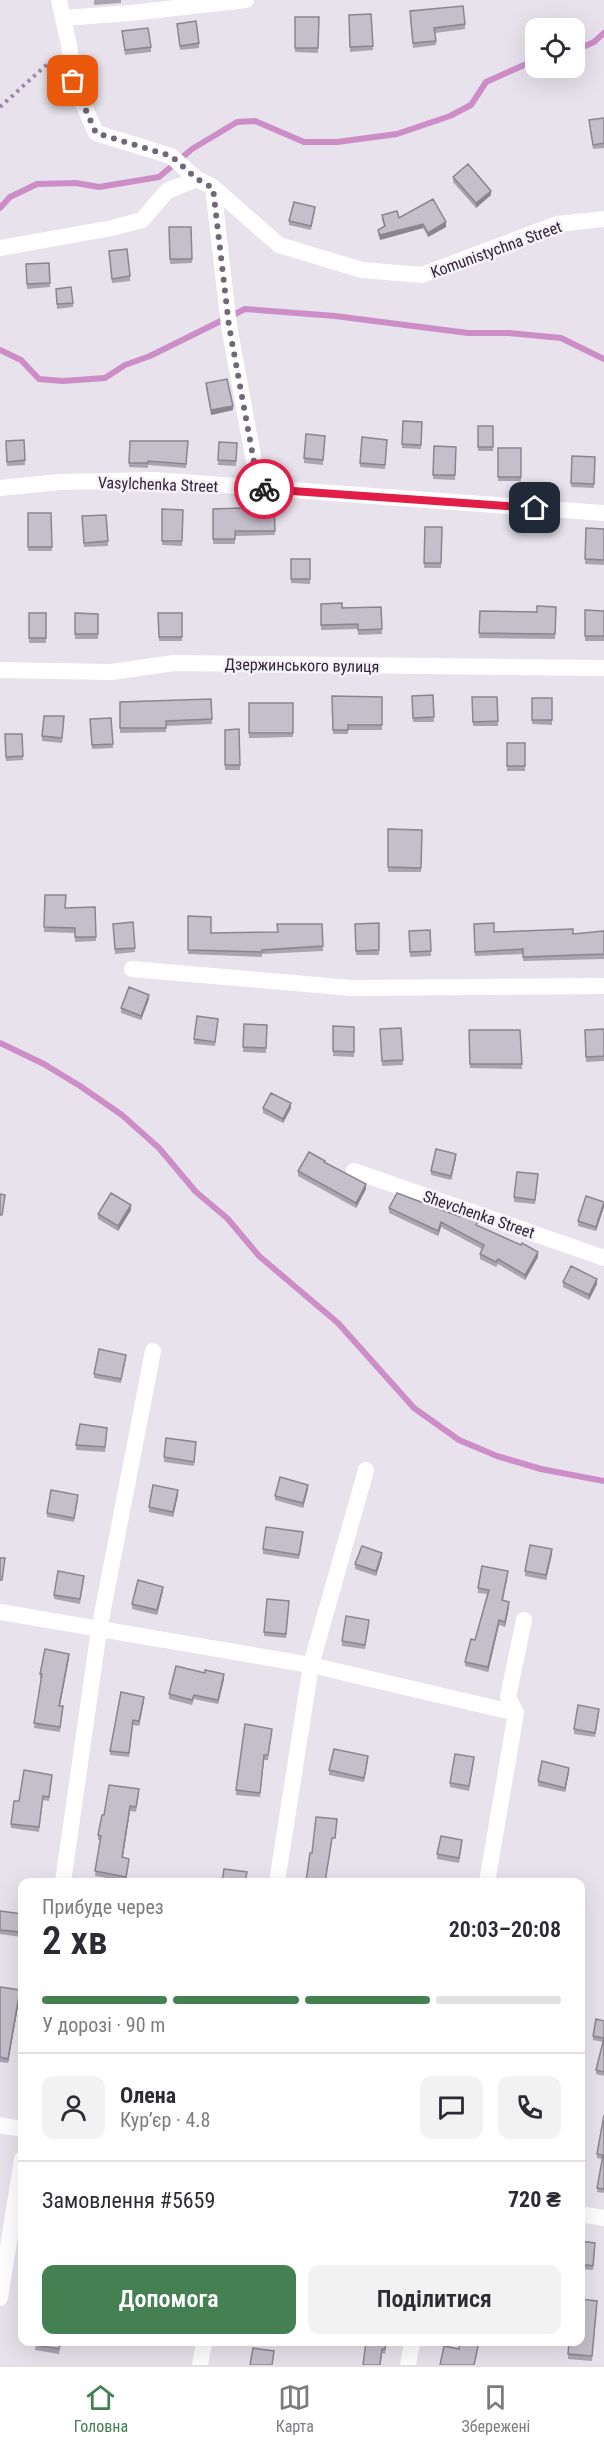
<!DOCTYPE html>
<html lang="uk">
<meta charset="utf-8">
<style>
body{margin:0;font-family:"Roboto Condensed",sans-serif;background:#f2f2f3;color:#2b2b33;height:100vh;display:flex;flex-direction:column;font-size:22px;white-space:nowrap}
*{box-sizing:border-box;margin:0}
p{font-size:20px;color:#7c7c81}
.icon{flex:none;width:33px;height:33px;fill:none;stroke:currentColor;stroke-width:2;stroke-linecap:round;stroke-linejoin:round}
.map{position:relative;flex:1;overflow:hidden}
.panel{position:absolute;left:18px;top:1878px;width:567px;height:468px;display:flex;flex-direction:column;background:#fff;border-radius:12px;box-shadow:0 6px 24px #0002}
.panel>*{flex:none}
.tools{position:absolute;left:525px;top:18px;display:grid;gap:12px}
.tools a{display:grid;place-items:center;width:60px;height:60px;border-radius:12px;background:#fff;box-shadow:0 6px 24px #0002;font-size:30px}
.pin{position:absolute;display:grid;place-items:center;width:51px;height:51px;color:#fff;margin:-26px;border-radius:12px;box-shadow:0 3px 9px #0006}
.courier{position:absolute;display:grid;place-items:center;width:60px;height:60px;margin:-30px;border:4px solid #e11d48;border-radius:50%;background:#fff;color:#222;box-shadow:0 2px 8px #0007}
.summary em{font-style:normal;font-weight:600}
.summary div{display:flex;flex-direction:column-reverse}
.summary{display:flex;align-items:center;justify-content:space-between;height:102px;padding:0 24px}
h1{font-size:39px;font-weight:600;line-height:45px}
.bar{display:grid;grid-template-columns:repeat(4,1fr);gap:9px 6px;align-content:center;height:72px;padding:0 24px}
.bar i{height:8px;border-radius:4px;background:#e1e1e2}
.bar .selected{background:#448052}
.bar p{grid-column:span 4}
.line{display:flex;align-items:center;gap:15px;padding:0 24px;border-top:2px solid #e1e1e2}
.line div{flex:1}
.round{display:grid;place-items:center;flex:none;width:63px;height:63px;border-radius:12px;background:#f2f2f3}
.action{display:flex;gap:12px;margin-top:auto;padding:12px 24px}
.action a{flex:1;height:69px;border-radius:12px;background:#448052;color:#fff;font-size:24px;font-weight:600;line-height:69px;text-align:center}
.action a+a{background:#f2f2f3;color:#2b2b33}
.menu{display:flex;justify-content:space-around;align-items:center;height:84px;border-top:2px solid #e1e1e2;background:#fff;font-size:16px;color:#7c7c81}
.menu a{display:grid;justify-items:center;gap:3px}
.menu .selected{color:#448052}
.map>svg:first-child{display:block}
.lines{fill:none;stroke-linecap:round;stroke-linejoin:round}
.stream{stroke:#cd8ec8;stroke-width:6}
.path{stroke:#9d85ad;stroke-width:4;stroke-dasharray:3 4.5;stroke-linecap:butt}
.minor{stroke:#fff;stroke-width:16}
.wall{fill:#a9a4af}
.shaded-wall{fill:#8a868f}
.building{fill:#c5bfcc;stroke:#8a868f;stroke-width:1.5}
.done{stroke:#726679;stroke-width:6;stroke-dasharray:0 10.8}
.route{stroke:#e11d48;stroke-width:8}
.labels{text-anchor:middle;stroke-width:5;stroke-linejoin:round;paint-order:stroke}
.street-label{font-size:16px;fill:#33233b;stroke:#f5f3f8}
</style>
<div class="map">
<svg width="604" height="2365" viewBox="0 0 604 2365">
<rect width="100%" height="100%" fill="#e7e2eb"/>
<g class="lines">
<path class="stream" d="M574 51 594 42 604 33
M0 208 10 197 37 184 76 183 99 187 159 177 192 149 237 122 255 121 304 142H337L397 134 450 116 471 105 486 82 524 65 536 62
M0 350 21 360 39 379 63 381 105 378 125 365 150 356 245 309 335 316 468 333H509L561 338 604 359
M0 1043 44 1064 80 1086 122 1115 159 1148 196 1192 227 1218 259 1256 338 1323 414 1408 459 1440 497 1456 541 1469 604 1481"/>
<path class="path" d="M0 107 53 59"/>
<path class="minor" d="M59 0 69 45 73 81 96 133 171 156 197 179
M63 18 131 13 246 0
M213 187 229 326 259 489
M1 248 112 228 142 220 167 191 197 179 213 187 279 245 362 270 422 275 557 224 604 219
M0 488 60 482 154 480 604 513
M0 670 111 672 174 663 604 668
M132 969 351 988 604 986
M354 1171 604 1258
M0 1612 311 1665 516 1713
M63 1882 99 1630 153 1351
M277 1882 311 1665 366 1470
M487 1882 516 1713 508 1697 524 1620
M0 2125 22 2129
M580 2214 604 2218
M0 2298 22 2159
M200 2365 204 2342
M408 2365 412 2342"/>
</g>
<path class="wall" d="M94 0H121V3L94 5Z
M371 14 373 50 350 52 349 15Z
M410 16 465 24V29L435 33 436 45 413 48Z
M295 17H319L318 53 295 52Z
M177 24 199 43V48L180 50Z
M122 31 151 47V52L125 55Z
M604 118V148L593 149 589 120Z
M453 177 491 195 476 208 453 182Z
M315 211 311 230 289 225V221Z
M382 215 399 218 446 227 428 237 423 228 380 240 378 235V230L384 226 382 220Z
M169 227H191L192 263 170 264Z
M109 251 130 276V281L112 283Z
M49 263 50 287 27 289 26 264Z
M56 289 73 303V307L57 309Z
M206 383 233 410 211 415 206 388Z
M403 421 422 422 421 449 402 448Z
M478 426H493V451H478Z
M306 434 325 436 323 465 304 463Z
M6 441 25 460V465L7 466Z
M130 441H188L186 468 148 465V468L129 467Z
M219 442 237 443 236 466 218 465Z
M387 444 385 469 360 467V463Z
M434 446 456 447 455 480 433 479Z
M498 448H521V481H498Z
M572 456 595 457 594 488 571 487Z
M274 507 275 535 235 536V544H213V509Z
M162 509 183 510 182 546 162 545Z
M28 513H51L52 551H28Z
M106 515 108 546 84 547 82 516Z
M425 527H442L441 568H424Z
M586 528 604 529V565L585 564Z
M291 559H310V584L291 583Z
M321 604 342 608 381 607 382 634 358 635V629L321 630Z
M556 607 555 639 479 638 480 611 537 612Z
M585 610 604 611V641H585Z
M29 613H46V643H29Z
M75 613 98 614V639H75Z
M158 613H182V641H159Z
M433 695 434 722H413L412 696Z
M332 696 382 697V730H348V734H333Z
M472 697H497L498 726H473Z
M532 698H552V725L532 724Z
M211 699 212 724 166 726V732L120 733V702Z
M249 703H293V737L249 738Z
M111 718 113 748 92 749 90 719Z
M64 721 62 743 42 741V736Z
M239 729 240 770H225V730Z
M5 734H22L23 760 6 761Z
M507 743H525V771H507Z
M388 829 422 830 421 872H388Z
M45 895 66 908 95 907 96 941 75 942V933L44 932Z
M188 916 211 933 277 932 322 924 323 951 262 954V957L188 954Z
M133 922 135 952 115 954 113 924Z
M379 923V955H356L355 924Z
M474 924 494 932 573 934 604 931V959L523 961V954L475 956Z
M430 930 431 956 410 957 409 931Z
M149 999 141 1020 121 1013V1008Z
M218 1023 215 1046 194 1044V1039Z
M244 1024 267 1025 266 1053 243 1052Z
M333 1026 354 1027V1057L333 1056Z
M401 1028 403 1065 382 1066 380 1029Z
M604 1029V1061L586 1062 585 1030Z
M469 1030H520L522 1069 470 1068Z
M263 1108H291L283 1123 263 1113Z
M456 1158 451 1180 431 1175V1171Z
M325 1163 366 1189 356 1208 298 1176V1171Z
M538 1179 535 1204 514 1202V1197Z
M604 1207 596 1231 578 1226V1221Z
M389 1208 478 1226 538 1257 525 1280 498 1264 496 1267 480 1259V1254L482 1249 441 1227 438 1236 389 1213Z
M131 1210 118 1231 98 1219V1214Z
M563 1282 597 1284 589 1300 563 1287Z
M126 1359 121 1383 94 1378V1374Z
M107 1433 105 1452 76 1450V1445Z
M196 1447 194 1466 164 1462V1457Z
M308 1489 303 1508 275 1500V1496Z
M178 1495 173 1517 149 1512V1507Z
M78 1500 74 1522 47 1517V1513Z
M303 1537 299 1559 263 1554V1549Z
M552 1554 546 1580 525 1576V1571Z
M382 1557 376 1576 355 1569V1564Z
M508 1575 503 1601 509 1607 505 1627 499 1625 488 1672 465 1666V1662L475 1640 487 1594 478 1593V1588Z
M84 1580 80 1604 54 1599V1595Z
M163 1591 157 1615 132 1609V1604Z
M289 1606 286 1638 264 1636V1632Z
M369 1625 365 1649 342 1646V1641Z
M69 1658 60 1706 63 1711 60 1732 34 1728 41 1679 40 1678V1674Z
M224 1679 218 1704 194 1699 192 1705 169 1699V1694Z
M144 1701 139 1726 133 1725 129 1757 110 1755V1751Z
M599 1713 595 1737 574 1734V1729Z
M272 1733 268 1760H264L260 1797 236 1795V1790Z
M368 1761 364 1782 329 1775V1770Z
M474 1762 469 1791 450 1787V1783Z
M569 1772 565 1792 538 1786V1781Z
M52 1779 49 1801 43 1800 39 1832 11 1828V1824L19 1801Z
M139 1794 136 1812 130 1811 123 1857 129 1863 126 1881 95 1876 100 1840H98V1835L104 1815Z
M462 1845 459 1863 437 1859V1854Z
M0 1911 22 1914 21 1937 0 1934Z
M0 1987 20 1995 8 2063 0 2062Z
M604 2021V2076L596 2074V2070L603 2042 593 2040V2036Z
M604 2115V2193L597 2192 602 2159 597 2158V2154Z
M580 2241 595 2247 593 2270 580 2269Z
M597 2305 592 2361 568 2359 569 2342Z
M36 2342H61L59 2354 35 2350Z
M366 2342H387L385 2354 382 2353 380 2365H363Z"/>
<path class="shaded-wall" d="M491 191V195L476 208V203Z
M446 222V227L428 237V233Z
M423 224V228L380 240V235Z
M233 406V410L211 415V410Z
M149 995V999L141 1020V1016Z
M291 1103V1108L283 1123V1119Z
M456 1154V1158L451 1180V1176Z
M366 1184V1189L356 1208V1203Z
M604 1202V1207L596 1231V1227Z
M131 1205V1210L118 1231V1226Z
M441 1222V1227L438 1236V1231Z
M538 1252V1257L525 1280V1275Z
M597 1279V1284L589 1300V1295Z
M308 1485V1489L303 1508V1503Z
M178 1490V1495L173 1517V1512Z
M552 1549V1554L546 1580V1575Z
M382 1553V1557L376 1576V1571Z
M163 1587V1591L157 1615V1610Z
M509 1602V1607L505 1627V1622Z
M499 1620V1625L488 1672V1667Z
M69 1654V1658L59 1710V1706Z
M224 1674V1679L218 1704V1700Z
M144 1697V1701L139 1726V1721Z
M569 1768V1772L565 1792V1788Z
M130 1806V1811L122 1862V1857Z
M332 1838V1842L326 1877V1873Z
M20 1990V1995L8 2063V2059Z"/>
<path class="building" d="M463 6 465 24 434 28 436 41 413 43 410 11Z
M371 14 373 46 350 47 349 15Z
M295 17H319L318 48H295Z
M196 21 199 43 180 46 177 24Z
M148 28 151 47 125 50 122 31Z
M604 118V143L593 145 589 120Z
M468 164 491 191 476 203 453 177Z
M433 199 446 222 428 233 423 224 380 235 378 230 385 226 382 215 397 211 399 218Z
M294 202 315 207 311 226 289 221Z
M169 227H191L192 259H170Z
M127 249 130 276 112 279 109 251Z
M49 263 50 283 27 284 26 264Z
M71 287 73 303 57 304 56 289Z
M227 379 233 406 211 410 206 383Z
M403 421 422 422 421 445 402 444Z
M478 426H493V447H478Z
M306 434 325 436 323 460 304 458Z
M362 437 387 440 385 465 360 463Z
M24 440 25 460 7 462 6 441Z
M130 441H188L186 464 148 461V463H129Z
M219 442 237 443 236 461 218 460Z
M434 446 456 447 455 475H433Z
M498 448H521V477H498Z
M572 456 595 457 594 484 571 483Z
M274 507 275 531H235V539H213V509Z
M162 509 183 510 182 541H162Z
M28 513H51L52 547H28Z
M106 515 108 541 84 543 82 516Z
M425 527H442L441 563H424Z
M586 528 604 529V560L585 559Z
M291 559H310V579H291Z
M342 603V608L381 607 382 629 358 630V624L321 625V604Z
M537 606 556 607 555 634 479 633 480 611 537 612Z
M585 610 604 611V636H585Z
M29 613H46V638H29Z
M75 613 98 614V634H75Z
M158 613H182V637H159Z
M433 695 434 717 413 718 412 696Z
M332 696 382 697V725H348V730H333Z
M472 697H497L498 721 473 722Z
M532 698H552V720H532Z
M211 699 212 719 166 721V728H120V702Z
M249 703H293V733H249Z
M44 716H64L62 738 42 736Z
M111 718 113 744 92 745 90 719Z
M239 729 240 765H225V730Z
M5 734H22L23 756 6 757Z
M507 743H525V766H507Z
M388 829 422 830 421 868 388 867Z
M45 895H66L65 908 95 907 96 937H75V928L44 927Z
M188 916 211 917V933L278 932 277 924H322L323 946 262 950V952L188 950Z
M133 922 135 948 115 949 113 924Z
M379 923V950L356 951 355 924Z
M494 923V932L573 929V934L604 931V954L523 957V949L475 952 474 924Z
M430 930 431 951 410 952 409 931Z
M129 987 149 995 141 1016 121 1008Z
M197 1016 218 1019 215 1042 194 1039Z
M244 1024 267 1025 266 1048 243 1047Z
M333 1026 354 1027V1052L333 1051Z
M401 1028 403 1060 382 1061 380 1029Z
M604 1029V1056L586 1057 585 1030Z
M469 1030H520L522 1064H470Z
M271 1093 291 1103 283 1119 263 1108Z
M436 1149 456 1154 451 1176 431 1171Z
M309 1152 325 1161 324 1162 366 1184 356 1203 298 1171Z
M517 1172 538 1174 535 1200 514 1197Z
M111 1193 131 1205 118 1226 98 1214Z
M397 1193 461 1217 462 1215 478 1221 476 1225 521 1245 522 1243 538 1252 525 1275 498 1259 496 1262 480 1254 484 1245 441 1222 438 1231 389 1208Z
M0 1194 5 1195 2 1215H0Z
M586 1196 604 1202 596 1227 578 1221Z
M571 1266 597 1279 589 1295 563 1282Z
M99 1349 126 1355 121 1379 94 1374Z
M80 1424 107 1428 105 1447 76 1445Z
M166 1438 196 1442 194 1462 164 1457Z
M280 1477 308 1485 303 1503 275 1496Z
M153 1485 178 1490 173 1512 149 1507Z
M51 1490 78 1495 74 1518 47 1513Z
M266 1527 303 1532 299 1555 263 1549Z
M530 1545 552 1549 546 1575 525 1571Z
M362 1546 382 1553 376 1571 355 1564Z
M0 1558H5L2 1580H0Z
M482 1566 508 1571 502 1600 509 1602 505 1622 499 1620 488 1667 465 1662 471 1639 475 1640 489 1590 478 1588Z
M58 1571 84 1576 80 1599 54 1595Z
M138 1580 163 1587 157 1610 132 1604Z
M267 1599 289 1601 286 1634 264 1632Z
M346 1616 369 1620 365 1645 342 1641Z
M45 1649 69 1654 59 1706H63L60 1727 34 1723 42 1674H40Z
M176 1666 205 1673V1670L224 1674 218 1700 194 1695 192 1700 169 1694Z
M121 1692 144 1697 139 1721 133 1720 129 1753 110 1751Z
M578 1705 599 1709 595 1733 574 1729Z
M245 1724 272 1729 268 1755H264L260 1793 236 1790Z
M334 1749 368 1756 364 1778 329 1770Z
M455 1754 474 1757 469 1786 450 1783Z
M542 1761 569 1768 565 1788 538 1781Z
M24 1770 52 1775 49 1797 43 1796 39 1827 11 1824 14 1801H19Z
M109 1785 139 1789 136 1807 130 1806 122 1857 129 1859 126 1877 95 1871 101 1836 98 1835 102 1815H104Z
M316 1817 337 1819 335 1838H332L325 1882H306L310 1853H312Z
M441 1836 462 1840 459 1858 437 1854Z
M224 1869 247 1872 245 1882H222Z
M0 1911 22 1914 21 1932 0 1930Z
M0 1987 20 1990 8 2059 0 2057Z
M596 2019 604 2021V2072L596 2070 604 2038 593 2036Z
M604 2115V2189L597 2188 603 2155 597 2154Z
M580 2241 595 2243 593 2266 580 2264Z
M580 2299 597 2301 592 2356 568 2354 569 2342H580Z
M36 2342H61L59 2349 35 2345Z
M366 2342H386L385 2349H382L380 2365H363Z
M460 2342H479L474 2365H440L444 2346 459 2349Z
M253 2348 274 2351 272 2365H250Z"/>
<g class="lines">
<path class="done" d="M73 81 96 133 171 156 197 179 213 188 229 326 259 489H264"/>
<path class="route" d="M264 489 535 508"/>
</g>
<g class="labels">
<g class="street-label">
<text transform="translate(496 249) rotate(-20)" y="6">Komunistychna Street</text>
<text transform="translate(158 484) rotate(2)" y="6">Vasylchenka Street</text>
<text transform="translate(302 665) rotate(1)" y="6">Дзержинського вулиця</text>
<text transform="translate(479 1214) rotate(19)" y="6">Shevchenka Street</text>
</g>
</g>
</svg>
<div class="tools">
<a><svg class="icon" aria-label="locate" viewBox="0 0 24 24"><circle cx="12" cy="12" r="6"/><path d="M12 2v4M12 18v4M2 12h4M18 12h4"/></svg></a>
</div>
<div class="pin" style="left:73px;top:81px;background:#ea580c"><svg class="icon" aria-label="bag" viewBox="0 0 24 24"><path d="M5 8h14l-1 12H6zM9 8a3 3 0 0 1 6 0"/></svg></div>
<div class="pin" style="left:535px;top:508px;background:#1f2937"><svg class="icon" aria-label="home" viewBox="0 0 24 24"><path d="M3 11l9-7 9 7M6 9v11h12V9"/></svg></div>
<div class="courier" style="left:264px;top:489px"><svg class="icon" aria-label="bike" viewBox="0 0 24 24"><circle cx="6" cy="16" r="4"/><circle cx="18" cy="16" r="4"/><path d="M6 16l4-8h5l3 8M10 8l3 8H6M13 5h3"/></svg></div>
<section class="panel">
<div class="summary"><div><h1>2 хв</h1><p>Прибуде через</p></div><em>20:03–20:08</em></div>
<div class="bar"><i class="selected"></i><i class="selected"></i><i class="selected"></i><i></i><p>У дорозі · 90 m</p></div>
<div class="line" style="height:108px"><a class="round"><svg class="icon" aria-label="person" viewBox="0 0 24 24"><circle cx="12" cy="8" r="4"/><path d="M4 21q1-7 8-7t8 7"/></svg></a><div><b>Олена</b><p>Кур’єр · 4.8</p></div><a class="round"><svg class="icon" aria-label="chat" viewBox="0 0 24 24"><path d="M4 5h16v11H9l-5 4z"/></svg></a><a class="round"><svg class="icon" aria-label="phone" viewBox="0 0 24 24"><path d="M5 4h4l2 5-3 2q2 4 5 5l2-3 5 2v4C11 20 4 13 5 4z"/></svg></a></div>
<div class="line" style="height:78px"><div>Замовлення #5659</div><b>720 ₴</b></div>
<div class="action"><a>Допомога</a><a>Поділитися</a></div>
</section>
</div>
<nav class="menu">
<a class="selected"><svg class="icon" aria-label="home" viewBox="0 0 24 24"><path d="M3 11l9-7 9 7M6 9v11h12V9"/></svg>Головна</a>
<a><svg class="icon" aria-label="map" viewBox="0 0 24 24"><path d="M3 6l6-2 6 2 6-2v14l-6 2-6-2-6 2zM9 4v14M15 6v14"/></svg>Карта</a>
<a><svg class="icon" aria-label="saved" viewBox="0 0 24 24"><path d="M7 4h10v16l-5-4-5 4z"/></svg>Збережені</a>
</nav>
